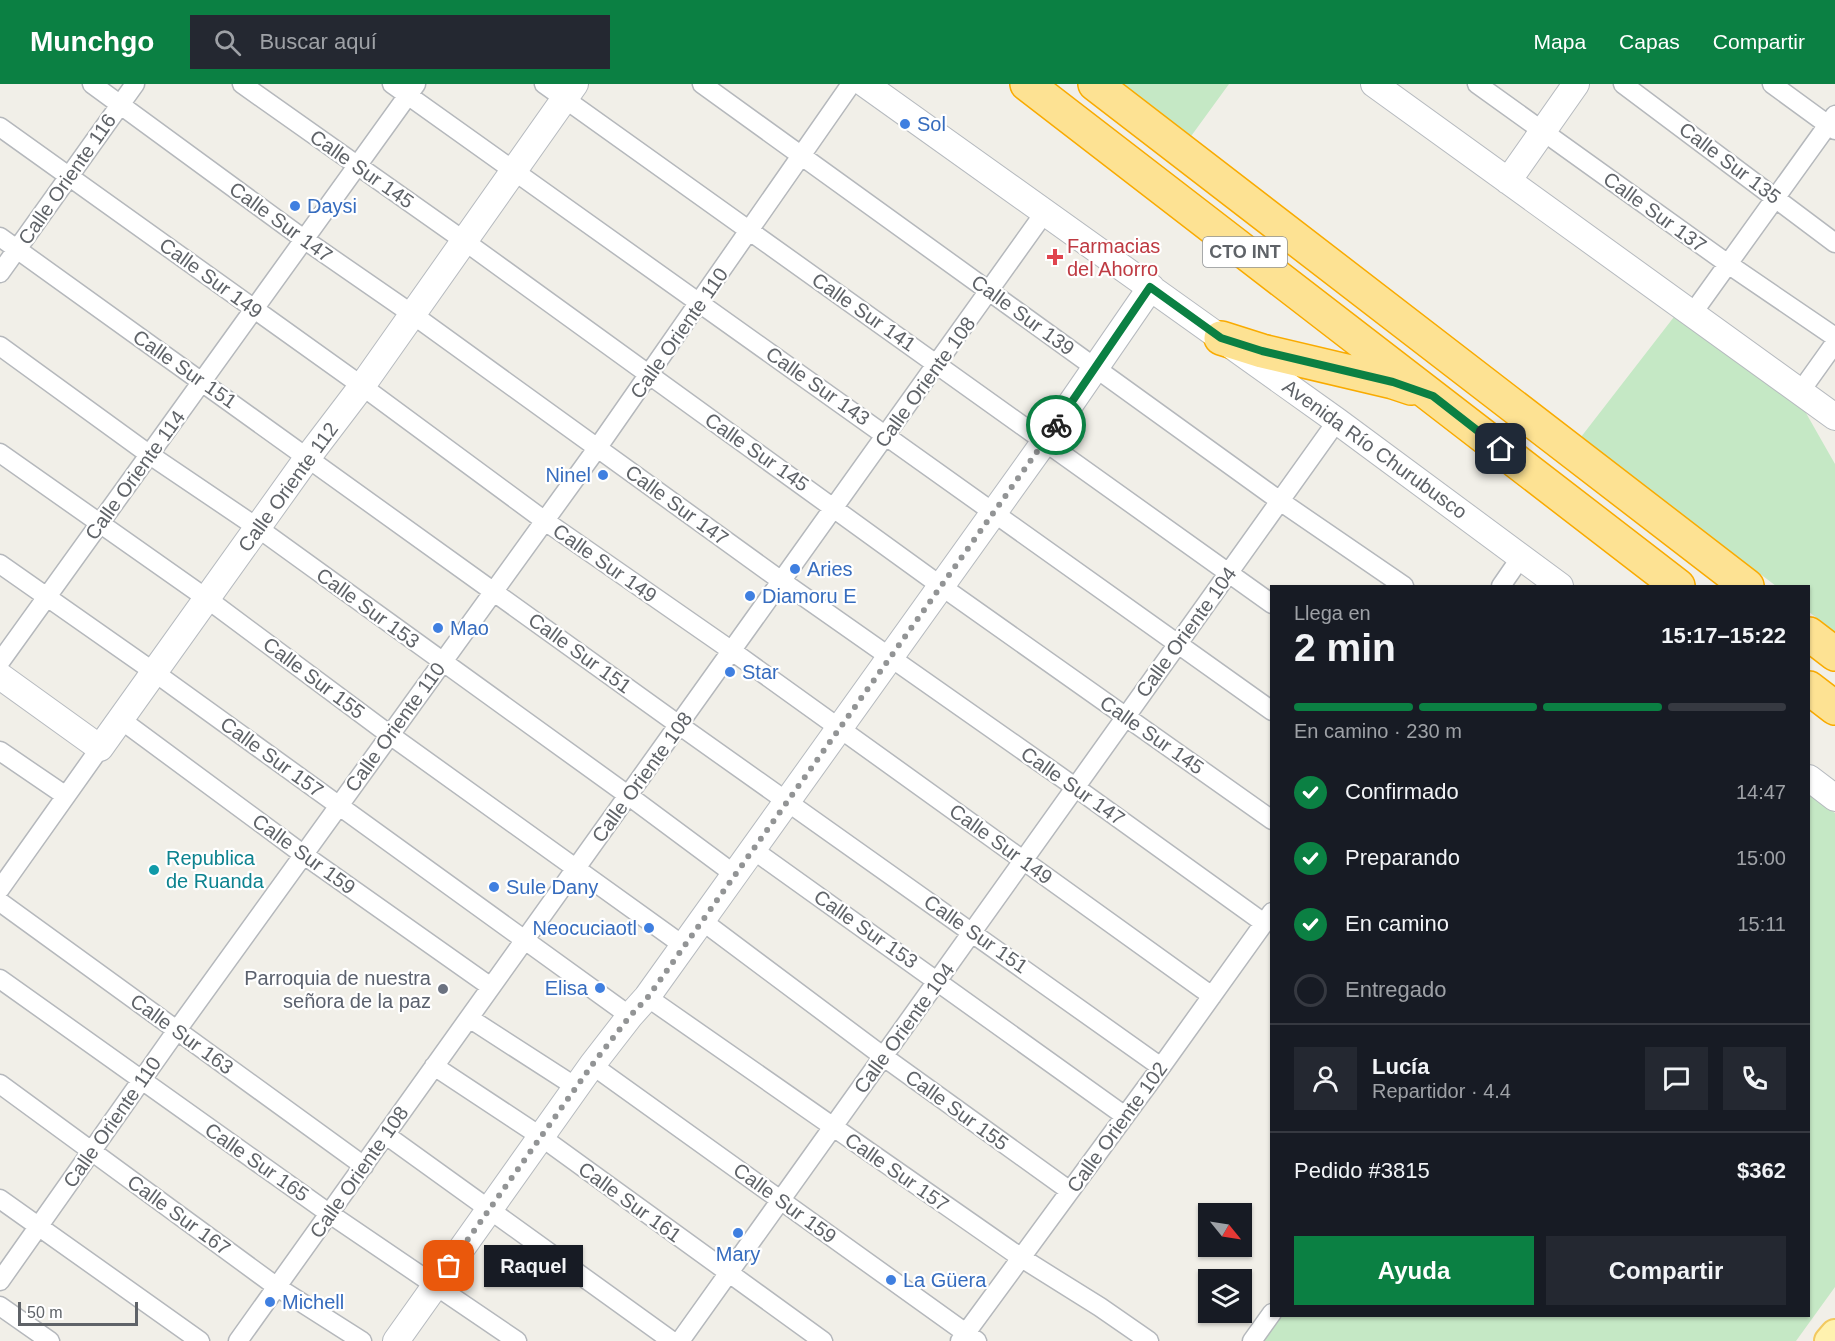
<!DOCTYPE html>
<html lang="es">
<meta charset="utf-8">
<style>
body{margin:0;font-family:Arial,sans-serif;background:#242831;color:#f1f3f6;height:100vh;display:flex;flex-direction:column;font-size:22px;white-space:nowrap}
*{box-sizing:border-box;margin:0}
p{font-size:20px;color:#9ea1a6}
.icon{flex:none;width:33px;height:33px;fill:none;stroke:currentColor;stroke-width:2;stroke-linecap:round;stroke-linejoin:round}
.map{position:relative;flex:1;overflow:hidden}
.drawer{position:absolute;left:1270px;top:501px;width:540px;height:732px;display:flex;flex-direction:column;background:#171b24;border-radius:0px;box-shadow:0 2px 4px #0004}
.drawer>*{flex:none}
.needle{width:39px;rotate:120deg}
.controls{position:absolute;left:1198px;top:1119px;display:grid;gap:12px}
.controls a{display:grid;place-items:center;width:54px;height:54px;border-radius:0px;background:#171b24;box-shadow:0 2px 4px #0004;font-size:30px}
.scale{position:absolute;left:18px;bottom:15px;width:120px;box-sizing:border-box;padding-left:6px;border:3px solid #5f6368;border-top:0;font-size:16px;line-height:21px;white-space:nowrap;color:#5f6368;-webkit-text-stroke:4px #fff;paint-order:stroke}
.pin{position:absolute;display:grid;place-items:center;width:51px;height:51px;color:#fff;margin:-26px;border-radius:12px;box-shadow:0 3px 9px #0006}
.courier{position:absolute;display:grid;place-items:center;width:60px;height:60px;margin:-30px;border:4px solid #0b8043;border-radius:50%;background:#fff;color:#222;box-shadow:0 2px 8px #0007}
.bubble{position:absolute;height:42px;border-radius:0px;background:#171b24;box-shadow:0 2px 4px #0004;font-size:20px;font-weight:700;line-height:42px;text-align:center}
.headline em{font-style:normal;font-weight:700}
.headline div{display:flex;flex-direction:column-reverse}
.headline{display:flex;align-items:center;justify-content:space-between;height:102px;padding:0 24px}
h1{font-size:39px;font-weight:700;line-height:45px}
.bar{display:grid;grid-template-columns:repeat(4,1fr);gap:9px 6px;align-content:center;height:72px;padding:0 24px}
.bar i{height:8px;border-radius:4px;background:#363941}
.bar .active{background:#0b8043}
.bar p{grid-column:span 4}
.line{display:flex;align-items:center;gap:15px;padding:0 24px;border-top:2px solid #363941}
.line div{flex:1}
.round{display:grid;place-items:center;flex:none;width:63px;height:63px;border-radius:0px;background:#242831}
ol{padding:0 24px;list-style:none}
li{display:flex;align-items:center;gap:18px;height:66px}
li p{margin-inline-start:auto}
li .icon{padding:6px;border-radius:50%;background:#0b8043;color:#fff;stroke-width:4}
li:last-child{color:#9ea1a6}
li i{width:33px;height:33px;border:3px solid #363941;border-radius:50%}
.action{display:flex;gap:12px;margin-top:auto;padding:12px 24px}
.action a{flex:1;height:69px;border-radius:0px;background:#0b8043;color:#fff;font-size:24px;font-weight:700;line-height:69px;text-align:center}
.action a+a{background:#242831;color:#f1f3f6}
header{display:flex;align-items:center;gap:36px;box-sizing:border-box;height:84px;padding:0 30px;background:#0b8043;color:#fff}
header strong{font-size:28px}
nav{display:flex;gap:33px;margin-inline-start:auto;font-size:21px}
.search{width:420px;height:54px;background:#242831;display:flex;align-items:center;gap:15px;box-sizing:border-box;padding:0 21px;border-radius:0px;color:#9ea1a6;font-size:22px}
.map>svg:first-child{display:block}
.green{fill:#c5e8c5}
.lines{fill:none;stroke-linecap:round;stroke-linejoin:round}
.street-casing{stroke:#b5b8bc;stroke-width:21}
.secondary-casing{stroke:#b6babf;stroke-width:28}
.primary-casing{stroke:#f2c960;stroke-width:32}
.highway-casing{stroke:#f9ab00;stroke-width:36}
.street{stroke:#fff;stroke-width:18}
.secondary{stroke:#fff;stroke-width:26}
.primary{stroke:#fff2af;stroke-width:28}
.highway{stroke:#fde293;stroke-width:33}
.done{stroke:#929495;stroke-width:6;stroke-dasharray:0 10.8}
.route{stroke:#0b8043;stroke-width:8}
.shop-dot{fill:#3f7fe0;stroke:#fff;stroke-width:2}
.health-dot{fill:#e0444e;stroke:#fff;stroke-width:2}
.culture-dot{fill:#0f9aa8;stroke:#fff;stroke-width:2}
.worship-dot{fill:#6b7280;stroke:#fff;stroke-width:2}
.labels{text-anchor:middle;stroke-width:4.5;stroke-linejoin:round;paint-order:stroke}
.shield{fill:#fff;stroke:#8f9295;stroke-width:1.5}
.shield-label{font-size:18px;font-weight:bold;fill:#5f6368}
.shop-label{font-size:20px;fill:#366cbe;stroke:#fff;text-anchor:start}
.street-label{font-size:20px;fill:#5f6368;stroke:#fff}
.health-label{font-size:20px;fill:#be3a42;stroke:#fff;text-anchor:start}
.culture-label{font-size:20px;fill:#0d838f;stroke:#fff;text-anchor:start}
.worship-label{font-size:20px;fill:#5b616d;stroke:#fff;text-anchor:end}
</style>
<header>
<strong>Munchgo</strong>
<div class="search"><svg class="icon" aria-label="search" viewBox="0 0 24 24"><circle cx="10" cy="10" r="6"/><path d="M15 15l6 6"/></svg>Buscar aquí</div>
<nav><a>Mapa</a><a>Capas</a><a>Compartir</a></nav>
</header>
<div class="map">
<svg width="1835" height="1257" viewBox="0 0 1835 1257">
<rect width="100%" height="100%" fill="#f1efe8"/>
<path class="green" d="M1118 0H1229L1189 55Z
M1677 229 1798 315 1835 380V548L1809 528V502H1776L1581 353Z
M1809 710 1835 729V1203L1796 1257H1260L1278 1232H1809Z"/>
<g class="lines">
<g class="street-casing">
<path id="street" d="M92 0 305 156 412 230 783 498 1075 703 1264 839
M242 0 463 156 941 502 1272 736
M392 0 1272 627
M544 0 1272 520
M702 0 1280 417 1404 502
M1477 0 1728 180 1835 253
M1623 0 1835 159
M1772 0 1835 46
M0 43 362 302 545 437 732 567 1212 912
M0 153 679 641 1161 983
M0 189 135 0
M1692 230 1835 31
M0 262 150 371 258 444 629 712 734 790
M1800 308 1835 259
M0 369 206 514 390 651 684 862
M0 480 154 588 630 932
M1501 502 1521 473
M0 578 416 0
M120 635 304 771 491 903
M0 667 66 712
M752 765 1125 1032
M0 805 100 664
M0 818 364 1082
M701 836 884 973 1070 1107
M0 895 330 1130 517 1257
M647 913 1020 1173 1100 1223 1149 1257
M469 934 576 1003
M592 981 977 1257
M434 982 540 1052 823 1257
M0 1000 277 1203 362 1257
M386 1051 672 1257
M0 1115 200 1257
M0 1197 177 946 598 363 851 0
M0 1222 50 1257
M238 1257 1045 128
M680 1257 1337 337
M960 1257 1161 983 1272 828
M1252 1257 1272 1229"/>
</g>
<g class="secondary-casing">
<path id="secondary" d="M865 0 1337 337 1560 502
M1374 0 1835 333
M1508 97 1576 0
M0 592 100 664 308 373 362 302 575 0
M1809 694 1835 714
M396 1257 592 981 630 932 647 913 1045 357 1151 203"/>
</g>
<g class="primary-casing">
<path id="primary" d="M1829 1257 1835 1250"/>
</g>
<g class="highway-casing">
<path id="highway" d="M1027 0 1678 502
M1095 0 1747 502
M1221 254 1262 267 1393 298 1411 304
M1809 550 1835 570
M1809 604 1835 624"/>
</g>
<use href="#street" class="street"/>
<use href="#secondary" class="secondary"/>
<use href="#primary" class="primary"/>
<use href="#highway" class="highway"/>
</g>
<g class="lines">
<path class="done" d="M449 1182 592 981 630 932 648 913 1056 341"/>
<path class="route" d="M1056 341 1150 203 1221 254 1262 267 1393 298 1433 312 1501 365"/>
</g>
<g class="shop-dot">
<circle cx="905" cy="40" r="6"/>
<circle cx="295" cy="122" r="6"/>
<circle cx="603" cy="391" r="6"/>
<circle cx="795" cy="485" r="6"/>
<circle cx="750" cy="512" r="6"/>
<circle cx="438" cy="544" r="6"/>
<circle cx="730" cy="588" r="6"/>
<circle cx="494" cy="803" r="6"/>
<circle cx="649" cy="844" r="6"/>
<circle cx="600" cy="904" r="6"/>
<circle cx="738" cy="1149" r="6"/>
<circle cx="891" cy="1196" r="6"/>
<circle cx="270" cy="1218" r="6"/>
</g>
<path class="health-dot" d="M1052 164h6v6h6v6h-6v6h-6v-6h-6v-6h6z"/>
<circle class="culture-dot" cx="154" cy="786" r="6"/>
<circle class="worship-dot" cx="443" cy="905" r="6"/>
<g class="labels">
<rect class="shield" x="1203" y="153" width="84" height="30" rx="4.5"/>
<g class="shield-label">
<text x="1245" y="174">CTO INT</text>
</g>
<g class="shop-label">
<text x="917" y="47">Sol</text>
<text x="307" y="129">Daysi</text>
<text x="591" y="398" text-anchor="end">Ninel</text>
<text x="807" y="492">Aries</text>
<text x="762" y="519">Diamoru E</text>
<text x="450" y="551">Mao</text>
<text x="742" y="595">Star</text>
<text x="506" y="810">Sule Dany</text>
<text x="637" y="851" text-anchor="end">Neocuciaotl</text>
<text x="588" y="911" text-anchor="end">Elisa</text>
<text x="738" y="1177" text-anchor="middle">Mary</text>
<text x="903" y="1203">La Güera</text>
<text x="282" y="1225">Michell</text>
</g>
<g class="street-label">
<text transform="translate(1730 79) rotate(37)" y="7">Calle Sur 135</text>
<text transform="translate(362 85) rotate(35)" y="7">Calle Sur 145</text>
<text transform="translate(67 95) rotate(-55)" y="7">Calle Oriente 116</text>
<text transform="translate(1655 128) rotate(36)" y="7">Calle Sur 137</text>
<text transform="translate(281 138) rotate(36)" y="7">Calle Sur 147</text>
<text transform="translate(211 194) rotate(36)" y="7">Calle Sur 149</text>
<text transform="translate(864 228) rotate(35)" y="7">Calle Sur 141</text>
<text transform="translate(1023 231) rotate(36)" y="7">Calle Sur 139</text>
<text transform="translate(679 249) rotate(-55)" y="7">Calle Oriente 110</text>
<text transform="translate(185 285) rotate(35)" y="7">Calle Sur 151</text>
<text transform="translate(925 298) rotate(-54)" y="7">Calle Oriente 108</text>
<text transform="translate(818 302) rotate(35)" y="7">Calle Sur 143</text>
<text transform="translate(1375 365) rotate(36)" y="7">Avenida Río Churubusco</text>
<text transform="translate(757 368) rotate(35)" y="7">Calle Sur 145</text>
<text transform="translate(135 391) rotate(-54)" y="7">Calle Oriente 114</text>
<text transform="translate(288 403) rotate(-54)" y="7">Calle Oriente 112</text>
<text transform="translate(677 421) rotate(36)" y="7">Calle Sur 147</text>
<text transform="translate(605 479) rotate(35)" y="7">Calle Sur 149</text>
<text transform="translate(368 524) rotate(36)" y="7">Calle Sur 153</text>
<text transform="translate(1186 548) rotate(-54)" y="7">Calle Oriente 104</text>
<text transform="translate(580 569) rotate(36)" y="7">Calle Sur 151</text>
<text transform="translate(314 594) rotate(37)" y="7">Calle Sur 155</text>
<text transform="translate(395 643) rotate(-54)" y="7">Calle Oriente 110</text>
<text transform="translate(1152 651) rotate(35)" y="7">Calle Sur 145</text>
<text transform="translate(272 673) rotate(36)" y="7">Calle Sur 157</text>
<text transform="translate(642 693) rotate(-54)" y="7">Calle Oriente 108</text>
<text transform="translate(1073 702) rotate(35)" y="7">Calle Sur 147</text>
<text transform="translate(1001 760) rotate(36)" y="7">Calle Sur 149</text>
<text transform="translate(304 770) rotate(36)" y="7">Calle Sur 159</text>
<text transform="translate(866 845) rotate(35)" y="7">Calle Sur 153</text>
<text transform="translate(976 850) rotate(35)" y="7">Calle Sur 151</text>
<text transform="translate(904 944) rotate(-54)" y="7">Calle Oriente 104</text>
<text transform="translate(182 950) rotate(36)" y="7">Calle Sur 163</text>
<text transform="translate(957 1026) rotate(36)" y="7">Calle Sur 155</text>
<text transform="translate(112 1038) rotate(-55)" y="7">Calle Oriente 110</text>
<text transform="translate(1117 1043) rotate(-54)" y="7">Calle Oriente 102</text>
<text transform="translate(257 1078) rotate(35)" y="7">Calle Sur 165</text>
<text transform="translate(359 1088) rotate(-55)" y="7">Calle Oriente 108</text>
<text transform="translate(897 1088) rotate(35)" y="7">Calle Sur 157</text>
<text transform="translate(630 1118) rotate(36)" y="7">Calle Sur 161</text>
<text transform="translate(785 1119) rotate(36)" y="7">Calle Sur 159</text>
<text transform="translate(179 1131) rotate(36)" y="7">Calle Sur 167</text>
</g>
<g class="health-label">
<text x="1067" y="169">Farmacias<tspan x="1067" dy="23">del Ahorro</tspan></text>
</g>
<g class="culture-label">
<text x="166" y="781">Republica<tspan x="166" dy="23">de Ruanda</tspan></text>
</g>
<g class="worship-label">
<text x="431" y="901">Parroquia de nuestra<tspan x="431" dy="23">señora de la paz</tspan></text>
</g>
</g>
</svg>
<div class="controls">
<a><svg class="needle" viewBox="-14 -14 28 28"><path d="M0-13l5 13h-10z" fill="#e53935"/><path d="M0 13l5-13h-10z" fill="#9ea1a6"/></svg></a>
<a><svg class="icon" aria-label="layers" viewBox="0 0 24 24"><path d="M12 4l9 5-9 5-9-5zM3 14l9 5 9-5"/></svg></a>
</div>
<div class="scale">50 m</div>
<div class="pin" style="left:449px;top:1182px;background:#ea580c"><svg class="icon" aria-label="bag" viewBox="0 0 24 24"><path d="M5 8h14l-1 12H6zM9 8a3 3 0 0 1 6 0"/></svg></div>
<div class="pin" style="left:1501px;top:365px;background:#1f2937"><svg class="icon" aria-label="home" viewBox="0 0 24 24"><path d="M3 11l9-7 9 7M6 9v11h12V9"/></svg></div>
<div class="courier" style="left:1056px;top:341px"><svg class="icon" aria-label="bike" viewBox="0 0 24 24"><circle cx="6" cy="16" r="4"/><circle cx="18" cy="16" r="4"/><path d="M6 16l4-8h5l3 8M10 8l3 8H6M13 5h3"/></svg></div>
<div class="bubble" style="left:484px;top:1161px;width:99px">Raquel</div>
<section class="drawer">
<div class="headline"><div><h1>2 min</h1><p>Llega en</p></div><em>15:17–15:22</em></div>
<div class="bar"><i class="active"></i><i class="active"></i><i class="active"></i><i></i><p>En camino · 230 m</p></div>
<ol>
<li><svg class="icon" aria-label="check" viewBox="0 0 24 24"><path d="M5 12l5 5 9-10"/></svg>Confirmado<p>14:47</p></li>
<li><svg class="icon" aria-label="check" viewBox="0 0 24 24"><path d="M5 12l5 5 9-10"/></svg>Preparando<p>15:00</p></li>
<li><svg class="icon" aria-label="check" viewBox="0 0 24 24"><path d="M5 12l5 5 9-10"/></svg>En camino<p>15:11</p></li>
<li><i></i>Entregado</li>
</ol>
<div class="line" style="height:108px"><a class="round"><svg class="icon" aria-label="person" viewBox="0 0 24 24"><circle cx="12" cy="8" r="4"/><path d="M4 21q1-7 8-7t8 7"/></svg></a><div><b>Lucía</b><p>Repartidor · 4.4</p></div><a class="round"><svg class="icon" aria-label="chat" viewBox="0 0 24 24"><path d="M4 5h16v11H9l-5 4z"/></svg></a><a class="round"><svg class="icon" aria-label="phone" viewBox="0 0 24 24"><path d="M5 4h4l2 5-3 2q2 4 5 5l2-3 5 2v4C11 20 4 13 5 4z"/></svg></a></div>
<div class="line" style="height:78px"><div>Pedido #3815</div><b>$362</b></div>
<div class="action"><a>Ayuda</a><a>Compartir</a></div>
</section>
</div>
